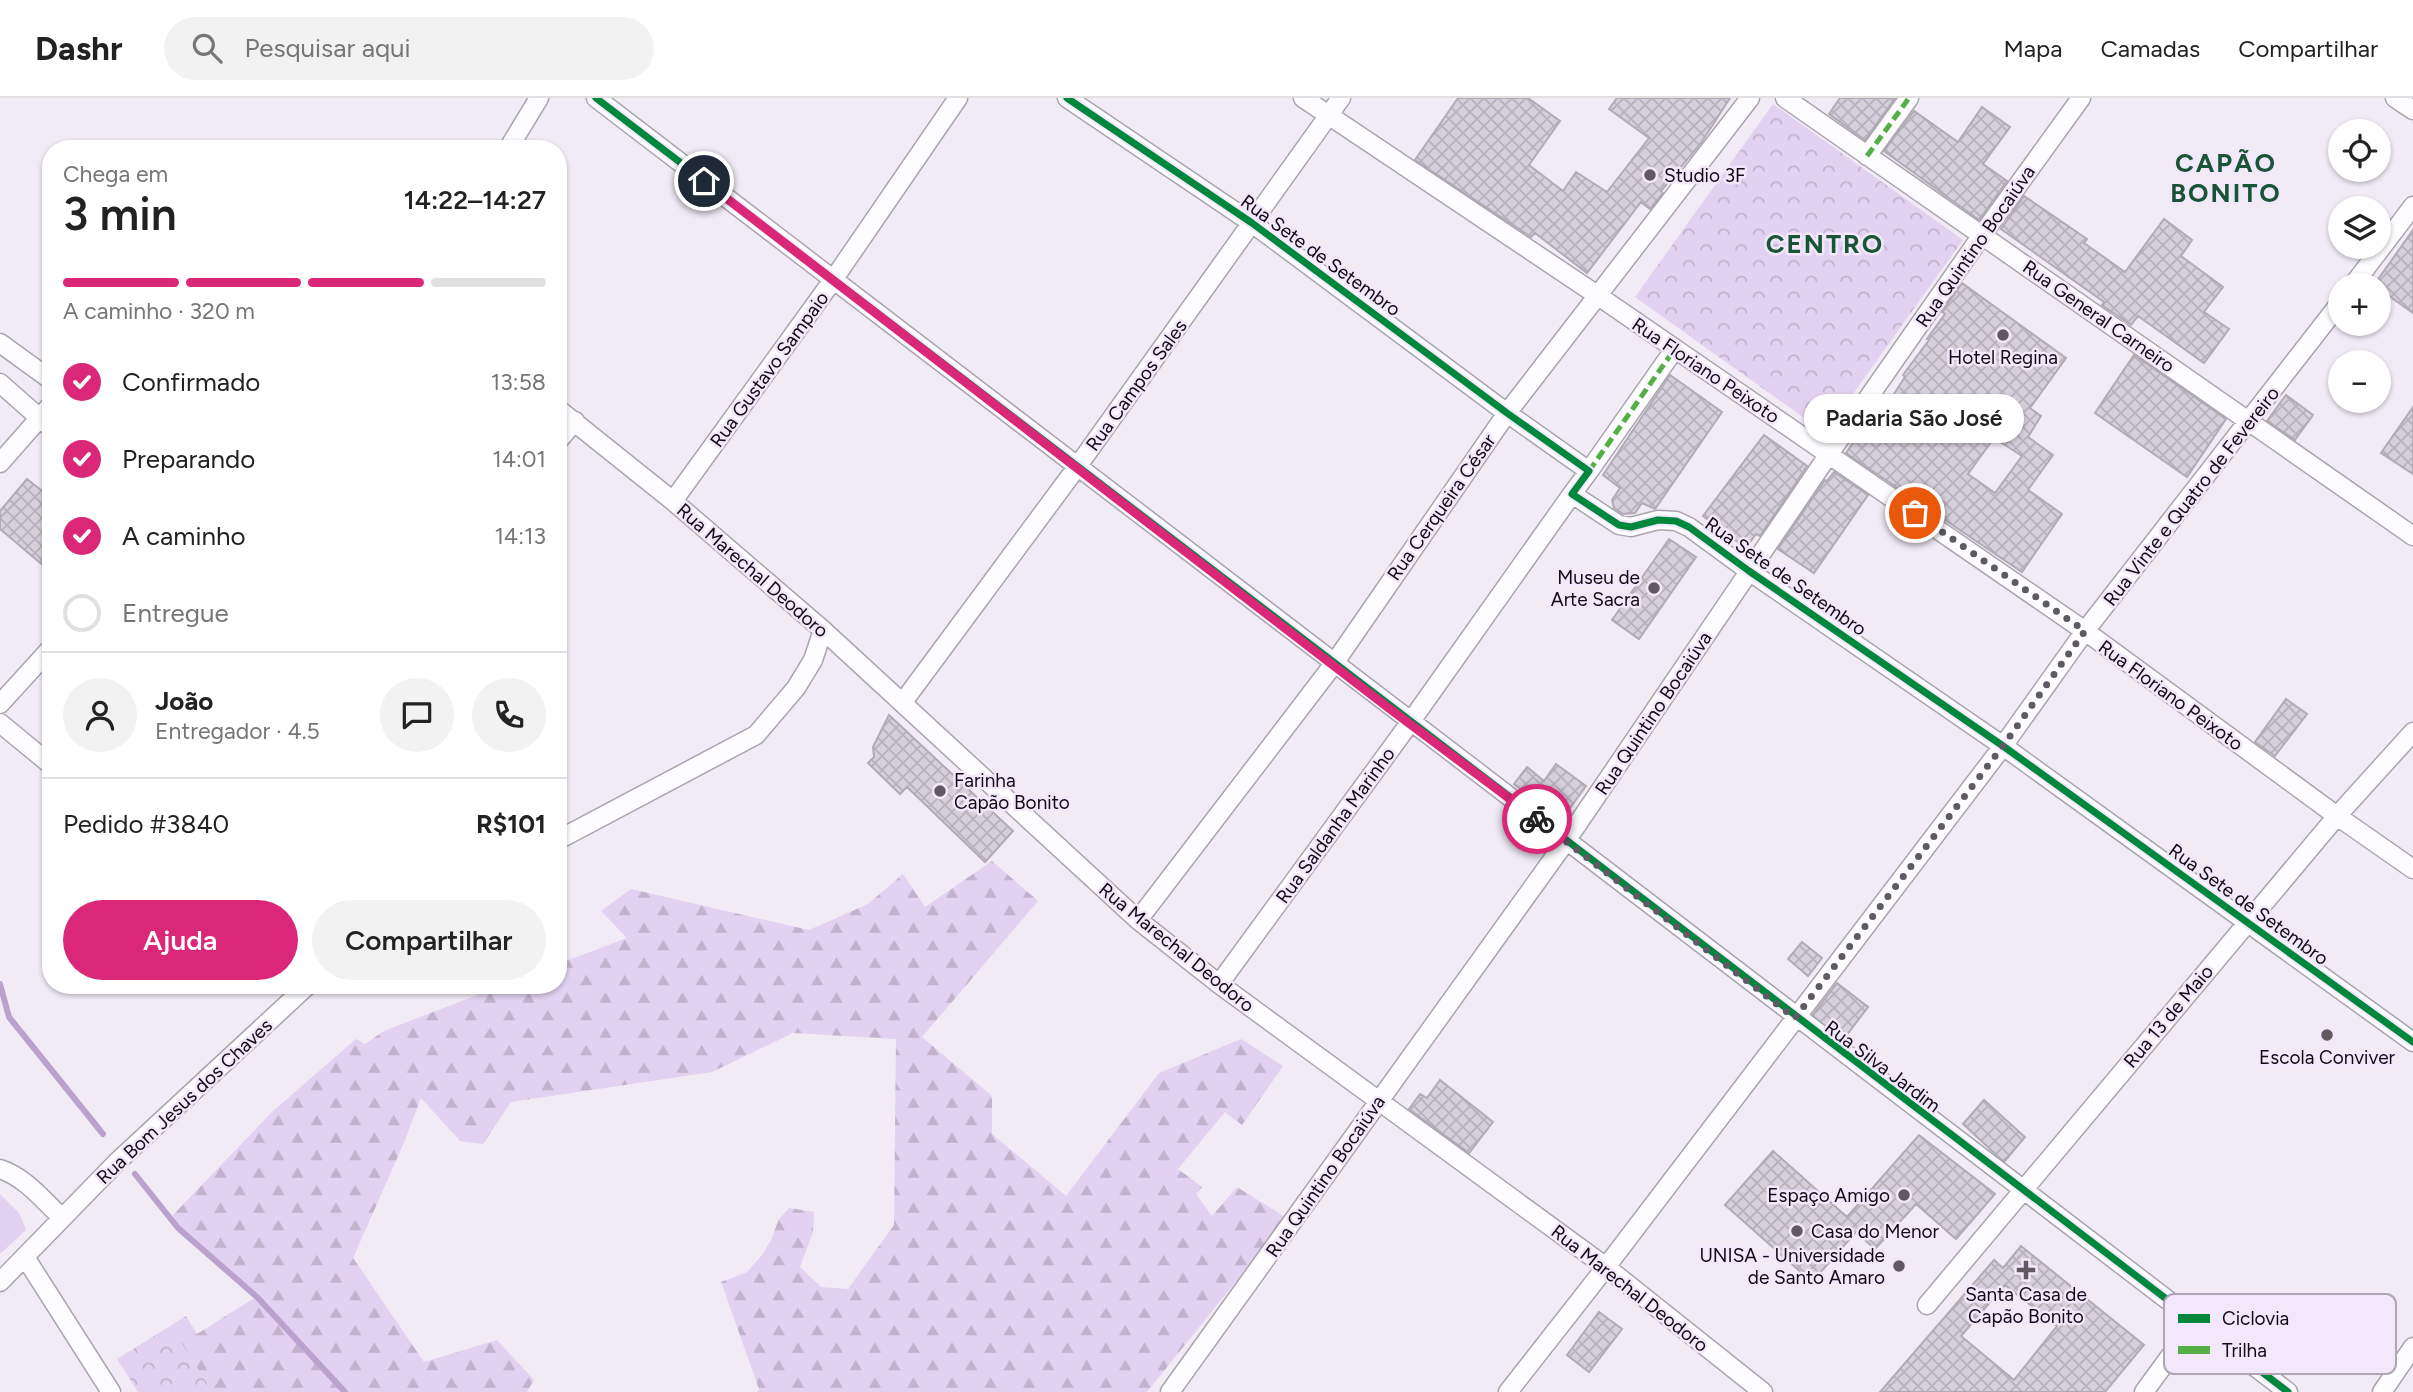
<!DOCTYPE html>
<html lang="pt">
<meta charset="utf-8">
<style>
body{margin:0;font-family:Figtree,sans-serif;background:#f2f2f2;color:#222;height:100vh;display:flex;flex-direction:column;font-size:26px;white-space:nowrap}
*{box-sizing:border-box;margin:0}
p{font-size:23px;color:#767676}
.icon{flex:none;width:38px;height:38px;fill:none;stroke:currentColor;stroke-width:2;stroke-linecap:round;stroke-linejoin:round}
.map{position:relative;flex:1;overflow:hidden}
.side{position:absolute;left:42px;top:42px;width:525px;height:854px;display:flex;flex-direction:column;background:#fff;border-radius:28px;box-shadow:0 2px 5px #0004}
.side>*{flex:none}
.controls{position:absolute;left:2328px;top:21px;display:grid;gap:14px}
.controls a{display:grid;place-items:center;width:63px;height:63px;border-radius:50%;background:#fff;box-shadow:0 2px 5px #0004;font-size:35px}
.pin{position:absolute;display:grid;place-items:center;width:60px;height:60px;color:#fff;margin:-30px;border:4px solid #fff;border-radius:50%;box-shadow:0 2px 7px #0007}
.courier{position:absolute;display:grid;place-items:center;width:70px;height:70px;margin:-35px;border:5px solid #db2777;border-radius:50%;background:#fff;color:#222;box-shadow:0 2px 9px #0007}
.bubble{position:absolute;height:49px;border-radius:24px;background:#fff;box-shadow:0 2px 5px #0004;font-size:23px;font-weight:600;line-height:49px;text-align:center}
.head em{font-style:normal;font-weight:600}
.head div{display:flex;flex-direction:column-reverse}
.head{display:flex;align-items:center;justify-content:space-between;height:119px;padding:0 21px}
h1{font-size:46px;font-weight:600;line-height:52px}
.bar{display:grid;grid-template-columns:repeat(4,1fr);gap:10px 7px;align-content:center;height:84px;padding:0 21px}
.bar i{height:9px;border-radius:5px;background:#e0e0e0}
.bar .selected{background:#db2777}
.bar p{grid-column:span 4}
.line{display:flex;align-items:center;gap:18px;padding:0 21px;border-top:2px solid #e0e0e0}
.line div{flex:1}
.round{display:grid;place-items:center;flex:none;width:74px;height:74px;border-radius:37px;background:#f2f2f2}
ol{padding:0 21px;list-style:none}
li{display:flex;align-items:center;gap:21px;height:77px}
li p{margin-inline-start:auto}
li .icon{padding:7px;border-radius:50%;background:#db2777;color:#fff;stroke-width:4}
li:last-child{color:#767676}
li i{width:38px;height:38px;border:4px solid #e0e0e0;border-radius:50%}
.primary-button{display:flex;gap:14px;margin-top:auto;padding:14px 21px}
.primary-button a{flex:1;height:80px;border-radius:42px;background:#db2777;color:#fff;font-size:28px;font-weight:600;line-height:80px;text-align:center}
.primary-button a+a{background:#f2f2f2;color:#222}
header{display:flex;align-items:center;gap:42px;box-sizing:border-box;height:98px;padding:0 35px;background:#fff;border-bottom:2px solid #e0e0e0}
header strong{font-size:33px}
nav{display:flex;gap:38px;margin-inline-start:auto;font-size:24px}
.search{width:490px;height:63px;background:#f2f2f2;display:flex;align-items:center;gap:18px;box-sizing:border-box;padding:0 24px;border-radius:38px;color:#767676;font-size:26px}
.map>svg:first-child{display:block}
.grass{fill:#e2d1f0}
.forest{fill:url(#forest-firs)}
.park{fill:url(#park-crowns)}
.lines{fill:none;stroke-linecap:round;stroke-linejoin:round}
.stream{stroke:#baa2cd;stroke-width:6}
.building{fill:url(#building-cross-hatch);stroke:#b1abb6;stroke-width:2;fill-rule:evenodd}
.street-casing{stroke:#aaa4af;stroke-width:21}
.street{stroke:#fdfcfe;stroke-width:18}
.quiet{stroke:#54b044;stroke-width:5;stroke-dasharray:10 5;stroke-linecap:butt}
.cycleway-casing{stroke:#f2e7fb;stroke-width:11}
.cycleway{stroke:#00873e;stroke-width:7}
.done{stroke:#5f5964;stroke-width:7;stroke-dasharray:0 12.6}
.route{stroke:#db2777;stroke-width:9}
.poi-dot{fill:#5f5964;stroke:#f2e7fb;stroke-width:2.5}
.labels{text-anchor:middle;stroke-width:5;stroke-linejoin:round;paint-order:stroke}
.poi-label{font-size:19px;fill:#100a15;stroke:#f2e7fb;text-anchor:start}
.street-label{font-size:19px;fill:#100a15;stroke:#f2e7fb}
.district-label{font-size:26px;font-weight:bold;letter-spacing:2px;fill:#185435;stroke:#f2e7fb}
.key{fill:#f2e7fb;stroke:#aea5b6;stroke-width:2}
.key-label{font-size:19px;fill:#100a15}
</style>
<header>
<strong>Dashr</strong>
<div class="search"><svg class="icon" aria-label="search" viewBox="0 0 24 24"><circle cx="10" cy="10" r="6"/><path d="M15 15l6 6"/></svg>Pesquisar aqui</div>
<nav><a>Mapa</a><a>Camadas</a><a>Compartilhar</a></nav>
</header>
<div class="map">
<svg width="2413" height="1294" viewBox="0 0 2413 1294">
<defs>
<pattern id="forest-firs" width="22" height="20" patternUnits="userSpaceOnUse" patternTransform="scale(1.75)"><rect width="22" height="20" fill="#e2d1f0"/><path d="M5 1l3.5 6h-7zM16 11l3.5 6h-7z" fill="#c1b2cd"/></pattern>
<pattern id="park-crowns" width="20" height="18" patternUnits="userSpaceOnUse" patternTransform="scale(1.75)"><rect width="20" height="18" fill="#e2d1f0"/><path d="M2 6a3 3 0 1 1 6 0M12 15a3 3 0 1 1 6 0" fill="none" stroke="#c1b2cd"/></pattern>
<pattern id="building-cross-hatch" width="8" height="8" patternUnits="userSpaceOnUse" patternTransform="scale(1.75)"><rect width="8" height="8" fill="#d6d0dc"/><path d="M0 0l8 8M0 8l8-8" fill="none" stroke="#b7b1bc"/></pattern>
</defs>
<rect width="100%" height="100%" fill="#f1ebf6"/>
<path class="grass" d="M0 1096 19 1115 26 1132 0 1156Z"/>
<path class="forest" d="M992 763 1038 803 922 939 992 998V1036L1066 1098 1159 975 1241 941 1283 968 1242 1027 1225 1014 1178 1071 1202 1089 1196 1096 1212 1118 1237 1089 1287 1120 1147 1294H757L759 1291 721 1184 747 1174 762 1157 771 1142 779 1121 789 1110 814 1114 813 1134 800 1169 821 1189 848 1191 894 1127 896 941 793 935 712 974 511 1004 483 1046 460 1043 421 1000 403 1047 353 1160 424 1264 497 1242 534 1282 527 1294H213L170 1228 186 1218 197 1236 256 1199 170 1120 272 1014 356 941 365 946 384 933 503 887H558V866L627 840 601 813 631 791 809 832 868 806 903 776 925 809Z"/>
<path class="park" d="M1773 6 1963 142 1825 335 1635 199Z
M170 1228 213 1294H138L117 1261Z"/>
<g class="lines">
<path class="stream" d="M0 886 9 919 103 1036
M135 1076 178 1130 257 1199 345 1294"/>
</g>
<path class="building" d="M1458 0H1528L1560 23 1529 67 1563 93 1576 74 1607 94 1649 40 1609 11 1617 0H1730L1701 45 1661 93 1663 95 1650 111 1641 104 1587 175 1535 135 1531 139 1415 62Z
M1840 0H1895L1865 42 1829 16Z
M1982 9 2010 29 1983 66 2007 83 1979 122 1884 53 1914 13 1958 44Z
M2024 98 2087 141 2084 145 2125 174 2164 121 2192 142 2181 158 2223 189 2204 214 2229 231 2204 265 2138 218 2131 227 2102 207 2104 204 2001 131Z
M2413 132V215L2378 190V187H2374Z
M1962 185 2066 260 2030 310 2041 318 2028 339 2053 357 2028 392 2062 416 2022 474 1846 355 1865 328 1871 331 1905 279 1903 277 1929 242 1927 241 1945 216 1942 214ZM1994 340 2022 358 1995 395 1968 376Z
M2134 257 2226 321 2187 379 2095 315Z
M1670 277 1722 314 1655 411 1642 405 1635 415 1623 416 1614 410 1612 402 1620 390 1603 377Z
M2286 297 2313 317 2295 342 2267 323Z
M2413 309V376L2381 355Z
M1764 337 1807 368 1760 438 1756 436 1746 450 1703 418Z
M1834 374 1868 397 1814 475 1778 451 1825 382 1827 383Z
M27 381 51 400V474L0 431V413Z
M1669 441 1696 459 1639 541 1612 522Z
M2286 601 2307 616 2275 658 2255 644Z
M889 617 1013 733 985 764 907 689 900 696 868 665 874 659 873 649Z
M1556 666 1586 688 1562 721 1514 686 1527 669 1544 683Z
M1802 844 1822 860 1808 878 1788 861Z
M1837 885 1868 909 1843 942 1812 918Z
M1440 982 1493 1024 1469 1055 1409 1011 1420 996 1427 1000Z
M1984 1002 2025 1039 2004 1064 1963 1026Z
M1919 1037 1995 1096 1956 1141 1916 1106 1875 1151 1856 1134 1812 1184 1725 1107 1773 1053 1847 1119Z
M2021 1148 2144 1247 2105 1294H1880L1994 1162 2003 1170ZM2005 1187 2057 1228 2014 1282 1961 1238Z
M1599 1214 1622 1231 1589 1274 1567 1257Z"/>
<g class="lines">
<g class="street-casing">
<path id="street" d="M596 0C1160 431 1721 866 2288 1294
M1067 0 1252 125 1507 315 1589 373 1572 396 1619 427 1631 429 1658 422 1676 423 1689 429 1749 473 2003 648 2413 944
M1303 0 1597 197 2085 533 2337 718 2413 771
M1785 0 2413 438
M2395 0 2413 12
M508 51 539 0
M1867 58 1909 0
M2353 187 2413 108
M0 245 51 282
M0 285 51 330
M558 311 673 403 823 532 1138 822 1219 886 1606 1169 1763 1294
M558 343 575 323
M0 365 51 307
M1589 373 1674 252
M673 403 833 182 958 0
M903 604 1077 369 1341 0
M0 606 51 550
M0 625 51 667
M558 742 756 637 796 590 813 562 823 532
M1138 822 1333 567 1507 315 1750 0
M1219 886 1409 626 1572 396
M0 1071C25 1079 43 1102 62 1120
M25 1159 111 1294
M0 1184 118 1063 308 887
M1927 1207 2337 718 2413 634
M1170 1294 1566 743 1829 356 1982 137 2081 0
M1508 1294 1606 1169 2003 648 2085 533 2340 205
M2144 1294 2195 1224
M2382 1294 2413 1249"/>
</g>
<use href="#street" class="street"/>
<path class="quiet" d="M1867 58 1909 0
M1589 373 1674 252"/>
<g class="cycleway-casing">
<path id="cycleway" d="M596 0C1160 431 1721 866 2288 1294
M1067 0 1252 125 1507 315 1589 373 1572 396 1619 427 1631 429 1658 422 1676 423 1689 429 1749 473 2003 648 2413 944"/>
</g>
<use href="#cycleway" class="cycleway"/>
</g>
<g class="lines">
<path class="done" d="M1537 721 1795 920 2003 648 2085 533 1915 415"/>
<path class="route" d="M704 83 1390 611 1537 721"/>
</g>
<g class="poi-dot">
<circle cx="1650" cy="77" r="7"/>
<circle cx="2003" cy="237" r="7"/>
<circle cx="1654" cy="490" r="7"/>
<circle cx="940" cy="693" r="7"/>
<circle cx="2327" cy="937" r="7"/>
<circle cx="1904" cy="1097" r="7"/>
<circle cx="1797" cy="1133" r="7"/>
<circle cx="1899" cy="1168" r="7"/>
<path d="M2022.5 1161.5h7v7h7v7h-7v7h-7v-7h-7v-7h7z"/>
</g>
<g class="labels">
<g class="poi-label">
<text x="1664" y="84">Studio 3F</text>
<text x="2003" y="266" text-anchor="middle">Hotel Regina</text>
<text x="1640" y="486" text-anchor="end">Museu de<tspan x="1640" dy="22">Arte Sacra</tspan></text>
<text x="954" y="689">Farinha<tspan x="954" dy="22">Capão Bonito</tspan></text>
<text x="2327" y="966" text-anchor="middle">Escola Conviver</text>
<text x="1890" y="1104" text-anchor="end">Espaço Amigo</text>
<text x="1811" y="1140">Casa do Menor</text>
<text x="1885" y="1164" text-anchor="end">UNISA - Universidade<tspan x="1885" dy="22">de Santo Amaro</tspan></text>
<text x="2026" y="1203" text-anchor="middle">Santa Casa de<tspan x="2026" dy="22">Capão Bonito</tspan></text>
</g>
<g class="street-label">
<text transform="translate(1975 148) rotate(-55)" y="7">Rua Quintino Bocaiúva</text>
<text transform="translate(1321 157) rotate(36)" y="7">Rua Sete de Setembro</text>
<text transform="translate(2099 218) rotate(35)" y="7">Rua General Carneiro</text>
<text transform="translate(769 271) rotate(-54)" y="7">Rua Gustavo Sampaio</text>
<text transform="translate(1706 272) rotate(34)" y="7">Rua Floriano Peixoto</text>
<text transform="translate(1136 287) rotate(-54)" y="7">Rua Campos Sales</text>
<text transform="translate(2191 398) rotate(-52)" y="7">Rua Vinte e Quatro de Fevereiro</text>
<text transform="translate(1441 409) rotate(-55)" y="7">Rua Cerqueira César</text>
<text transform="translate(753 472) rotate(41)" y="7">Rua Marechal Deodoro</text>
<text transform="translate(1786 478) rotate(35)" y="7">Rua Sete de Setembro</text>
<text transform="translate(2171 597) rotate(36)" y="7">Rua Floriano Peixoto</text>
<text transform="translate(1653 615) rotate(-56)" y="7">Rua Quintino Bocaiúva</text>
<text transform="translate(1335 727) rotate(-54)" y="7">Rua Saldanha Marinho</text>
<text transform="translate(2249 806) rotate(36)" y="7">Rua Sete de Setembro</text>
<text transform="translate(1177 849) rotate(39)" y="7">Rua Marechal Deodoro</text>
<text transform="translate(2168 918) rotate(-50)" y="7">Rua 13 de Maio</text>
<text transform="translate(1883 968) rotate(37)" y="7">Rua Silva Jardim</text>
<text transform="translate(184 1003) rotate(-43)" y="7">Rua Bom Jesus dos Chaves</text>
<text transform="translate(1325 1078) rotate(-55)" y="7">Rua Quintino Bocaiúva</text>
<text transform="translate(1630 1190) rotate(38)" y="7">Rua Marechal Deodoro</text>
</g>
<g class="district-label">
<text x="2226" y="74">CAPÃO<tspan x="2226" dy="30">BONITO</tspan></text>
<text x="1825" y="155">CENTRO</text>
</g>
</g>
<rect x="2164" y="1196" width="232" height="80" rx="10" class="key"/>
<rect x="2178" y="1216" width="32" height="9" fill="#00873e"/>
<rect x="2178" y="1248" width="32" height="8" fill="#54b044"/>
<g class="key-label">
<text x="2222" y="1227">Ciclovia</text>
<text x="2222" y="1259">Trilha</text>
</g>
</svg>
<div class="controls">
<a><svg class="icon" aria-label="locate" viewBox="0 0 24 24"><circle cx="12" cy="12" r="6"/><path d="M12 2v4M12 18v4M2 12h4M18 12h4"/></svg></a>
<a><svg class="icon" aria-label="layers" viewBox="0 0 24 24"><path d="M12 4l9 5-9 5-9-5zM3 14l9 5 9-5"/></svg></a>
<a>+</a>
<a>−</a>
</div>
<div class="pin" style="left:1915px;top:415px;background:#ea580c"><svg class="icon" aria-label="bag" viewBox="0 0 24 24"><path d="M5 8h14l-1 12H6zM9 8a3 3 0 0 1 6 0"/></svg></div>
<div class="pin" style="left:704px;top:83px;background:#1f2937"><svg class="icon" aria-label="home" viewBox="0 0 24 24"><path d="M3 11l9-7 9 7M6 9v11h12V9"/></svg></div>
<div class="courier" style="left:1537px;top:721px"><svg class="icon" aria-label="bike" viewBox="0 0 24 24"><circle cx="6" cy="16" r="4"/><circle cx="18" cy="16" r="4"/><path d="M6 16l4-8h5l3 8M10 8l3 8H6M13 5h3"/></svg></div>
<div class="bubble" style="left:1804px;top:296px;width:220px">Padaria São José</div>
<section class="side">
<div class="head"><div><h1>3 min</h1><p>Chega em</p></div><em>14:22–14:27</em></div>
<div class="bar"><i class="selected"></i><i class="selected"></i><i class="selected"></i><i></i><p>A caminho · 320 m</p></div>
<ol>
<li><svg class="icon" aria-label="check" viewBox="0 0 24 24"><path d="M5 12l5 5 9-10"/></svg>Confirmado<p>13:58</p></li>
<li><svg class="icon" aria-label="check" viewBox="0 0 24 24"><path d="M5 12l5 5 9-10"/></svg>Preparando<p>14:01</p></li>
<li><svg class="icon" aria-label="check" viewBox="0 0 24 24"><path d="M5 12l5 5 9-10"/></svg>A caminho<p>14:13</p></li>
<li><i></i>Entregue</li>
</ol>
<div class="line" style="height:126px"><a class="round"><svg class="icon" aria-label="person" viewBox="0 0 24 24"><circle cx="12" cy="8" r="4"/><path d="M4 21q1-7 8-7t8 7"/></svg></a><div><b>João</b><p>Entregador · 4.5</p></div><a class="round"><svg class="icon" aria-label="chat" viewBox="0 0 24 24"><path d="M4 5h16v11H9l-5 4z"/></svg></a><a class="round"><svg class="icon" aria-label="phone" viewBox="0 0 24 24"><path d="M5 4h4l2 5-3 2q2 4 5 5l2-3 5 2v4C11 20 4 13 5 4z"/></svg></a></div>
<div class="line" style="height:91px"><div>Pedido #3840</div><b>R$101</b></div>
<div class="primary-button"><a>Ajuda</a><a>Compartilhar</a></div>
</section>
</div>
